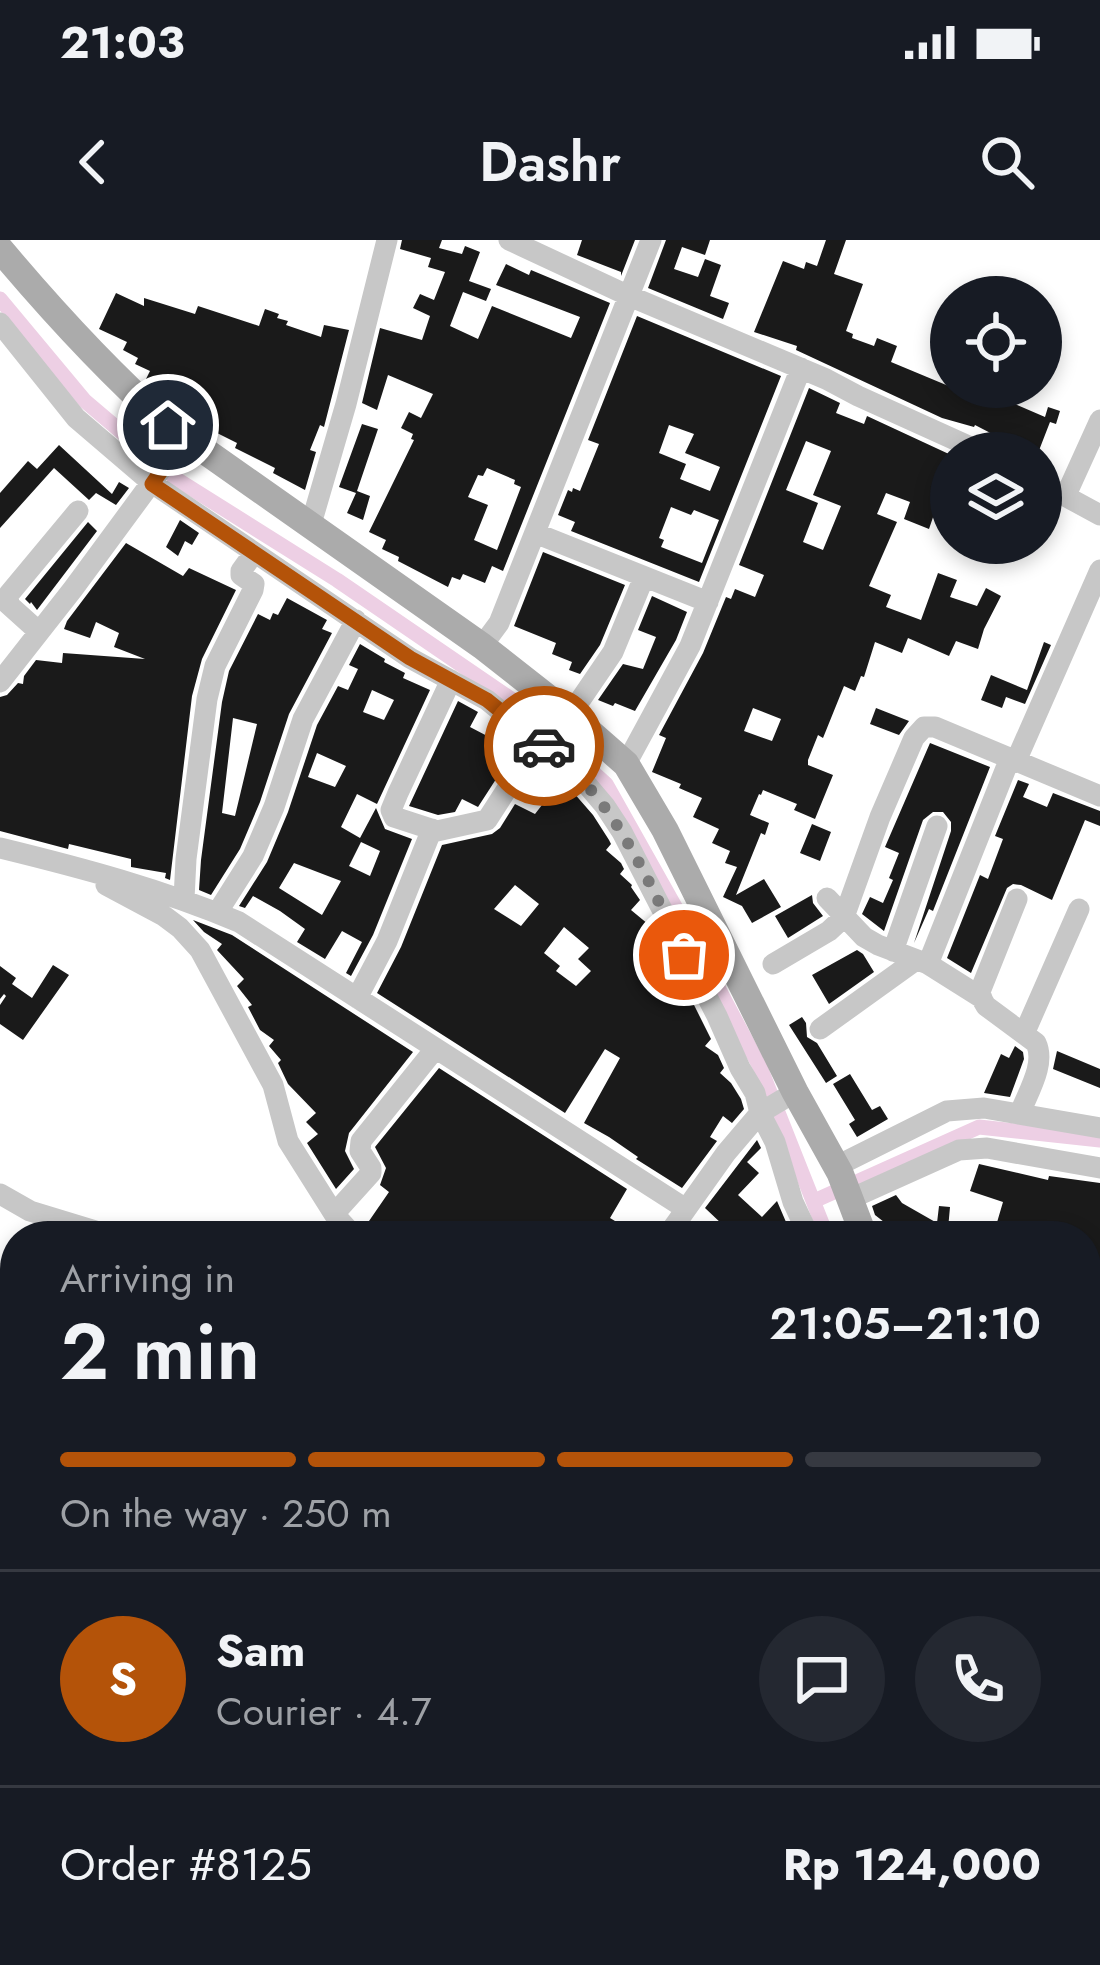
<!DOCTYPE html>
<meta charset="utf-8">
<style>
body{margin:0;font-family:Jost,sans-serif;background:#242831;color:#f1f3f6;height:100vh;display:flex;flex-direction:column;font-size:45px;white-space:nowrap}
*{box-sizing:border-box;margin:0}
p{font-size:39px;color:#9ea1a6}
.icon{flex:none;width:66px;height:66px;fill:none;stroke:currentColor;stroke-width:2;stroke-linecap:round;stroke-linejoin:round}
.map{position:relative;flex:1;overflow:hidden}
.details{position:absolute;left:0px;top:981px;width:1101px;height:744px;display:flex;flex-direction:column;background:#171b24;border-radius:48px 48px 0 0;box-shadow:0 6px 18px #0003}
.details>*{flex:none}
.tools{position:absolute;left:930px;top:36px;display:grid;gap:24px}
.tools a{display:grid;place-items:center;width:132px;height:132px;border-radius:50%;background:#171b24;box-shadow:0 6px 18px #0003;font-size:60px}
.pin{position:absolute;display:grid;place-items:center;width:102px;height:102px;color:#fff;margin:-51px;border:6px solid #fff;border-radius:50%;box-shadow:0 3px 12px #0007}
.courier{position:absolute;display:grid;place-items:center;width:120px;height:120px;margin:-60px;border:9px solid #b45309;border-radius:50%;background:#fff;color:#222;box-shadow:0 3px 15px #0007}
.overview em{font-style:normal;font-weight:600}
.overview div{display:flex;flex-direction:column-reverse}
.overview{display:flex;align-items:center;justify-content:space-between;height:204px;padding:0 60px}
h1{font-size:78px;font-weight:600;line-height:90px}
.bar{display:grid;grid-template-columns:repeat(4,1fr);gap:18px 12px;align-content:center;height:144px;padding:0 60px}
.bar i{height:15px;border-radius:9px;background:#363941}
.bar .selected{background:#b45309}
.bar p{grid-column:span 4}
.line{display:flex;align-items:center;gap:30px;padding:0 60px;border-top:3px solid #363941}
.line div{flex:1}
.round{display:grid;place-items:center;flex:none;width:126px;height:126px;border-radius:63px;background:#242831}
.status{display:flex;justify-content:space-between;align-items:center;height:84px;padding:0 60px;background:#171b24;direction:ltr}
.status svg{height:33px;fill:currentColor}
header{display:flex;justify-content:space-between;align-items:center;height:156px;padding:0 60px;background:#171b24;font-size:54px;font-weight:600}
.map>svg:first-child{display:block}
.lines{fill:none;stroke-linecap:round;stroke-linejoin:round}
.canal{stroke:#edcfe4;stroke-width:15}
.river{stroke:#edcfe4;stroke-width:27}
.building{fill:#1a1a1a;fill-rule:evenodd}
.minor{stroke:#c7c7c7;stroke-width:21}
.major{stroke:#ababab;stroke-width:27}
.done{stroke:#7a7a7a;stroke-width:12;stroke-dasharray:0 21.6}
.route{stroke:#b45309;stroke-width:15}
</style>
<div class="status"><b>21:03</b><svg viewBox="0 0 49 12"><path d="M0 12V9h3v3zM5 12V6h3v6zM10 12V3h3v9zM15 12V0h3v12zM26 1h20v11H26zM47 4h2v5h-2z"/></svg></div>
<header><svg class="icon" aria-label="back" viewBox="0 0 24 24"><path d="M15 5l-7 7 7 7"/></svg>Dashr<svg class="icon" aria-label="search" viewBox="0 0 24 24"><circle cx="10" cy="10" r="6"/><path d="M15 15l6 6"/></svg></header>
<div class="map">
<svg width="1100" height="1725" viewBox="0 0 1100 1725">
<rect width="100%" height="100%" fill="#fff"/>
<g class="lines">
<path class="canal" d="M0 59 85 161 178 240 337 340 514 461 606 544 678 672 760 827 827 996
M814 961 979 887 1100 900
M844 1725 850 1710"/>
<path class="river" d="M0 1067 15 1073
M209 1725 217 1710"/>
</g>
<path class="building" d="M402 0H442L439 8 462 14 465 6 480 12 469 41 491 49 486 61 463 52 450 86 478 99 492 66 571 98 580 77 496 45 506 24 529 35 531 30 610 63 503 331 492 326 485 343 463 334 460 340 452 337 448 347 398 321 399 317 382 309 386 300 369 292 414 200 411 199 413 194 401 188 409 172 421 178 433 154 388 135 377 170 362 163 380 88 422 100 430 76 413 68 420 54 434 60 445 32 428 27 431 18 400 9ZM487 228 515 240 514 244 521 247 497 310 474 300 488 265 468 257 478 235 483 236Z
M582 0H635L621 36V32L577 15Z
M666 0H710L705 15 682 7 674 29 698 37 705 19 721 25 710 56 729 63 723 79 648 48Z
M826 0H846L834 34 863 44 846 91 853 94 852 98 874 106 877 98 897 106 891 122 951 147 969 149 966 156 989 165 996 149 1017 159 1015 164 1045 177 1048 167 1060 171 1056 184 1050 182 1038 213 1002 199 975 185 974 187 942 178 796 110 797 106 754 92 783 21 804 29 806 22 817 26Z
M116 53 144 66V58L195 74 198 66 259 86 265 69 279 74 277 78 288 81 286 85 321 97 324 85 349 90 324 187 320 185 310 210 316 212 305 250 273 233 275 228 235 208 237 203 205 187 207 184 178 170 176 168 178 163 162 156 166 148 146 139 150 131 135 124 138 118 123 110 127 102 99 89Z
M637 76 781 136 699 342 571 291 575 282 558 275 568 250 572 252 573 248 580 251 599 204 588 200ZM669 185 694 194 685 213 720 227 710 251 680 239 686 224 659 213ZM671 267 691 275 694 270 719 280 702 323 661 307 664 300 659 298Z
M809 148 840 163 836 173 864 184 867 176 951 215V248L944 245 929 289 904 279 910 262 886 253 877 274 897 282 869 346 891 355 886 367 921 380 938 333 957 340 950 357 977 366 986 348 1001 356 984 389 978 409 956 401 949 416 908 398 902 413 875 402 864 437 861 436 855 451 844 446 823 498 818 495 808 520V525L833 535 815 579 794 570 797 564 763 550 761 555 759 554 750 575 769 583 765 595 761 593 736 655 764 639 781 667 752 683 742 666 723 657 737 627 725 623 730 611 712 603 719 589 693 577 702 558 679 548 681 544 652 532 666 498 659 495 703 413 726 357 731 359 735 349 755 357 764 335 739 325ZM806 201 831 211 813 255 841 266 823 310 803 302 818 263 786 250ZM753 468 781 479 772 501 744 491Z
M362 184 378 189 357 251 370 256 363 280 347 273 356 253 339 247Z
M59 205 112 254 119 242 129 248 116 265 96 253 89 260 54 228 0 288V253L28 221 37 229Z
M180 280 199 293 192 305 185 301 178 316 166 307Z
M88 282 97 291 37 370 31 362 30 364 25 359Z
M126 303 183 336 189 328 236 350 202 419 192 456 170 640 165 638 166 633 131 627V619L69 604 68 609 0 591V457L7 455 18 443 23 444 24 436 36 420 62 423 63 413 145 419 114 407 119 393 96 382 90 398 64 389 67 381Z
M543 312 625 345 600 405 580 434 569 430 572 422 552 414 556 403 514 386Z
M652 356 687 372 676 400 635 471 615 463 613 466 598 460 623 424 643 429 656 397 638 390Z
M287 358 327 380 322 389 332 393 289 474 260 562 240 609 211 655 199 650 201 620 222 462 229 431 258 374 270 380 273 373 278 375ZM233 478 257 484 235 576 222 573Z
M1044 402 1051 405 1025 464 1006 457 1002 468 981 460 991 435 1027 450Z
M360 404 385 419 384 422 405 433 403 438 430 450 377 564 357 554 341 587 360 598 376 568 385 589 412 599 373 695 351 736 346 733 362 702 342 691 325 719 297 702 305 689 280 671 253 656 245 668 239 666 267 622 288 572 317 485 338 446 348 450 358 429 349 425ZM372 450 394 460 384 480 363 472ZM317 513 346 526 335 547 308 537ZM361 602 380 611 370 636 349 626ZM294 623 341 641 322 675 279 648Z
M458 461 478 472 470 487 491 498 487 508 509 519 478 567 462 559 455 572 438 575 409 566Z
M876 468 909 481 899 495 870 484Z
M930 503 990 527 933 671 929 669 914 703 951 591V582L943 572H933L923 580 884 691 862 674 870 657 883 663 893 640 889 638 899 613 885 607Z
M541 523 566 544 593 575 609 600 611 604 606 610 621 623 624 629 620 634 632 645 631 647 640 660 631 670 654 689 651 693 664 705 711 799 705 806 718 815 724 828 720 833 731 843 741 859 744 869 732 883 723 876 710 897 717 901 682 948 636 919 638 917 609 897 584 883 620 818 605 809 565 873 377 753 401 707 442 605 492 594 500 588 515 564 535 574 556 547 533 536ZM515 645 539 664 521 686 494 669ZM564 687 589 708 578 719 591 731 576 746 556 731 560 726 544 713Z
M1018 540 1029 544 1023 557 1047 567 1053 553 1100 571V586L1085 580 1052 660 1021 645 1013 644 1007 648 971 733 947 718 980 635 988 639 1003 599 995 596Z
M812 584 831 592 820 621 800 613Z
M812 655 813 663 823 676 788 698 775 676Z
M193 680 232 695 413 812 349 893 345 911 354 929 336 949 307 903 318 894 306 882 316 873 288 844 278 823 281 820 269 806 274 800 260 790 248 767 252 765 237 746 244 739 217 710 222 704 204 692Z
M857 710 863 714 874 732 829 764 812 735Z
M53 725 69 735 23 800 0 784V765L6 756 4 754 0 759V726L16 738 12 744 32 758Z
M802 777 806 783 807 797 817 803 837 836 826 843 789 785Z
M1015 806 1023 812 1024 819 1010 857 984 853 1001 814 1009 818Z
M1057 811 1100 829V848L1053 829Z
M439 828 627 949 610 978 640 996H507L482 981 470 996H410L402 990 398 996H392L369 981 389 952 380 945 386 928 375 907Z
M850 834 872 870 880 866 888 879 857 897 849 884 855 880 833 844Z
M757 900 761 908 747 922 759 933 738 955 762 977 777 961 792 996H714L723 985 705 968Z
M979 924 1048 940 1049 936 1100 943V1152L1086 1147V996H993L1003 962 970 951Z
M896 955 902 963 937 983 939 966 950 967 948 989 960 996 904 992 909 996H882L880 986 884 982 875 975 872 966Z
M1086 1178 1100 1183V1285L1086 1274V1249L1091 1243 1086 1239Z
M1100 1310V1377L1098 1379 1086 1375V1327Z
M1086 1437 1100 1448V1507L1086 1496Z
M1100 1568V1634L1086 1631V1590Z
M599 1710H632L630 1725H598Z
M740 1710H767L805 1717 803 1725 740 1723Z
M1052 1710 1100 1711V1725H1051Z"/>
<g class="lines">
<path class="minor" d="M509 0 627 55 826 139 858 156 984 213
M0 83 76 178 152 243 410 418 487 460 577 533 605 566 622 592 717 776 740 828 755 853 760 873 775 902 793 962 809 996
M1041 243 1100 275
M1066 255 1100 180
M311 284 346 164 387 0
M535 293 708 362
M38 391 8 364 9 354 78 271
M482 406 499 383 651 0
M451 440 398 553 391 570 394 577 437 591 487 580 538 501
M0 442 73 349 185 197
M570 475 613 412 644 337
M1016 521 1100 330
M626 524 690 406 801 128
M0 608C82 628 161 649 239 682L686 969
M106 645 164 676 180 688 200 710 273 845 288 901 334 974 354 996
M827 658 864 697 878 705 928 724 982 758
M184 659 186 619 207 459 215 426 253 350 254 344 241 335V331L254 313
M1017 659 979 754 986 766 1036 803C1046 824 1028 852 1020 873
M217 673 253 616 274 567 303 479 356 380
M893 711 937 586
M773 724 829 691 844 677 880 577 914 498 924 487H935L1100 556
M928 724 1010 518
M357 758 387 701 432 589
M820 789 916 720
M1024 794 1079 669
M837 926 947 871 984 868 1100 888
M0 954 30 971 112 996
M850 959 959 910 987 908 1100 928
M334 974 371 933V928L360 911 361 901 435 809
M667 996 726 913 760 873 795 852
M1086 1162 1100 1168
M1086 1646 1100 1650
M73 1725 77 1710
M461 1725 466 1710
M583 1725 584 1710
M645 1725 647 1710
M722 1725 724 1710
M818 1725 824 1710
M865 1725 871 1710"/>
<path class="major" d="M0 9C53 72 107 131 168 185L482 406 570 475 626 524 665 590 795 852 840 933 864 996
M1086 1393 1100 1405"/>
</g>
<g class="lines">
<path class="done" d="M544 506C614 556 648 640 684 715"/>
<path class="route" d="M168 185 185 197 152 244 410 418 487 460 544 506"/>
</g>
</svg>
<div class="tools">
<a><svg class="icon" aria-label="locate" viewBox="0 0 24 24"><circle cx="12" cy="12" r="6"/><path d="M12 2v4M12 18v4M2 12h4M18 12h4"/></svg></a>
<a><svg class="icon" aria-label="layers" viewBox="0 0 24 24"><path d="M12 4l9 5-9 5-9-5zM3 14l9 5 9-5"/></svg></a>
</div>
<div class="pin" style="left:684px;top:715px;background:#ea580c"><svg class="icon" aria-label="bag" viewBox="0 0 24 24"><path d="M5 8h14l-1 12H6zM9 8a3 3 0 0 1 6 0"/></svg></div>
<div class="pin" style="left:168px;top:185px;background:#1f2937"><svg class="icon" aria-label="home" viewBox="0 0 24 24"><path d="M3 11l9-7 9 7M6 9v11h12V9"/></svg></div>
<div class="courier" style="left:544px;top:506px"><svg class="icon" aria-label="car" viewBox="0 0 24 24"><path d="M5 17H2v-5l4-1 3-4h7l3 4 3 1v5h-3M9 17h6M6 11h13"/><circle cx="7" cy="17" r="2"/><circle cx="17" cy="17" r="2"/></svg></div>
<section class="details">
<div class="overview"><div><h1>2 min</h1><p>Arriving in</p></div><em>21:05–21:10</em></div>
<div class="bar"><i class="selected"></i><i class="selected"></i><i class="selected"></i><i></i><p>On the way · 250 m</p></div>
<div class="line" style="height:216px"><b class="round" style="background:#b45309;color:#fff">S</b><div><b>Sam</b><p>Courier · 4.7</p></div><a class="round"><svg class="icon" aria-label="chat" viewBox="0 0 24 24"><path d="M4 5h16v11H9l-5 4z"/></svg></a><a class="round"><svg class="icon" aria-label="phone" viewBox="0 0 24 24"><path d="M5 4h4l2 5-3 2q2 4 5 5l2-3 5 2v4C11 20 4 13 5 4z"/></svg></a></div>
<div class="line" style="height:156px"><div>Order #8125</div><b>Rp 124,000</b></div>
</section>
</div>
